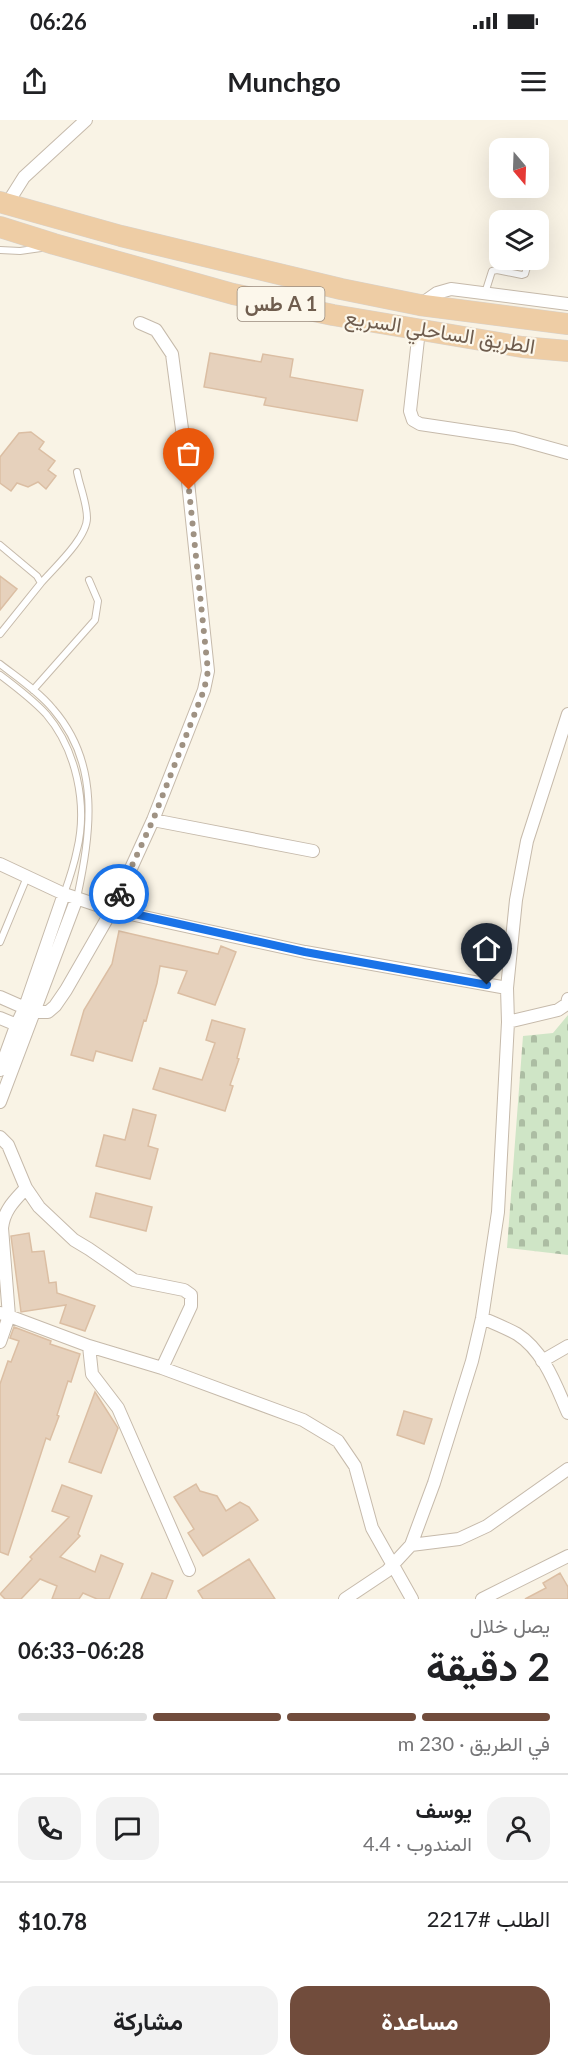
<!DOCTYPE html>
<html lang="ar">
<meta charset="utf-8">
<style>
body{margin:0;font-family:Lato,Vazirmatn,sans-serif;background:#f2f2f2;color:#202124;direction:rtl;height:100vh;display:flex;flex-direction:column;font-size:22px;white-space:nowrap}
*{box-sizing:border-box;margin:0}
p{font-size:20px;color:#757577}
.icon{flex:none;width:33px;height:33px;fill:none;stroke:currentColor;stroke-width:2;stroke-linecap:round;stroke-linejoin:round}
.map{position:relative;height:1479px;overflow:hidden;direction:ltr}
.sheet{display:flex;flex-direction:column;background:#fff;flex:1}
.sheet>*{flex:none}
.needle{width:39px;rotate:161deg}
.buttons{position:absolute;left:489px;top:18px;display:grid;gap:12px}
.buttons a{display:grid;place-items:center;width:60px;height:60px;border-radius:12px;background:#fff;box-shadow:0 6px 24px #0002;font-size:30px}
.pin{position:absolute;display:grid;place-items:center;width:51px;height:51px;color:#fff;margin:-62px -26px;border-radius:50% 50% 50% 0;rotate:-45deg;box-shadow:0 0 6px #0007}
.pin .icon{rotate:45deg}
.courier{position:absolute;display:grid;place-items:center;width:60px;height:60px;margin:-30px;border:4px solid #1a73e8;border-radius:50%;background:#fff;color:#222;box-shadow:0 2px 8px #0007}
.head em{font-style:normal;font-weight:700}
.head div{display:flex;flex-direction:column-reverse}
.head{display:flex;align-items:center;justify-content:space-between;height:102px;padding:0 18px}
h1{font-size:39px;font-weight:700;line-height:45px}
.bar{display:grid;grid-template-columns:repeat(4,1fr);gap:9px 6px;align-content:center;height:72px;padding:0 18px}
.bar i{height:8px;border-radius:4px;background:#e0e0e0}
.bar .on{background:#714c3c}
.bar p{grid-column:span 4}
.line{display:flex;align-items:center;gap:15px;padding:0 18px;border-top:2px solid #e0e0e0}
.line div{flex:1}
.round{display:grid;place-items:center;flex:none;width:63px;height:63px;border-radius:18px;background:#f2f2f2}
.action{display:flex;gap:12px;margin-top:auto;padding:12px 18px}
.action a{flex:1;height:69px;border-radius:18px;background:#714c3c;color:#fff;font-size:24px;font-weight:700;line-height:69px;text-align:center}
.action a+a{background:#f2f2f2;color:#202124}
.status{display:flex;justify-content:space-between;align-items:center;height:42px;padding:0 30px;background:#fff;direction:ltr}
.status svg{height:16px;fill:currentColor}
header{display:flex;justify-content:space-between;align-items:center;height:78px;padding:0 18px;background:#fff;font-size:27px;font-weight:700}
.map>svg:first-child{display:block}
.cemetery{fill:url(#cemetery-stones)}
.building{fill:#e6d1bc;stroke:#dbbea3;stroke-width:1.5}
.lines{fill:none;stroke-linecap:round;stroke-linejoin:round}
.service-casing{stroke:#c6baab;stroke-width:8}
.minor-casing{stroke:#c6baab;stroke-width:14}
.trunk-casing{stroke:#d7d2cd;stroke-width:22}
.service{stroke:#fff;stroke-width:6}
.minor{stroke:#fff;stroke-width:12}
.trunk{stroke:#eecda5;stroke-width:21}
.done{stroke:#9f9283;stroke-width:6;stroke-dasharray:0 10.8}
.route{stroke:#1a73e8;stroke-width:8}
.labels{text-anchor:middle;stroke-width:4.5;stroke-linejoin:round;paint-order:stroke}
.shield{fill:#fcf7eb;stroke:#998b7d;stroke-width:1.5}
.shield-label{font-size:20px;font-weight:bold;fill:#6f5d4e}
.street-label{font-size:21px;fill:#6f5d4e;stroke:#fcf7eb}
</style>
<div class="status"><b>06:26</b><svg viewBox="0 0 49 12"><path d="M0 12V9h3v3zM5 12V6h3v6zM10 12V3h3v9zM15 12V0h3v12zM26 1h20v11H26zM47 4h2v5h-2z"/></svg></div>
<header><svg class="icon" aria-label="menu" viewBox="0 0 24 24"><path d="M4 6h16M4 12h16M4 18h16"/></svg>Munchgo<svg class="icon" aria-label="share" viewBox="0 0 24 24"><path d="M12 15V3M7 8l5-5 5 5M5 13v7h14v-7"/></svg></header>
<div class="map">
<svg width="568" height="1479" viewBox="0 0 568 1479">
<defs>
<pattern id="cemetery-stones" width="16" height="16" patternUnits="userSpaceOnUse" patternTransform="scale(1.5)"><rect width="16" height="16" fill="#cfe5c6"/><path d="M2 7V4a2 2 0 0 1 4 0v3zM10 15v-3a2 2 0 0 1 4 0v3z" fill="#acbda3"/></pattern>
</defs>
<rect width="100%" height="100%" fill="#f9f3e5"/>
<path class="cemetery" d="M568 895V1135L507 1128 523 916 553 913Z"/>
<path class="building" d="M210 233 261 242 263 234 293 239 290 257 363 270 357 301 264 285 266 278 204 267Z
M31 312 44 322 39 329 55 341 48 350 56 356 46 369 38 362 28 367 17 363 11 371 0 363V337L19 313Z
M0 456 17 469 0 490Z
M119 811 218 834 221 826 236 832 215 885 178 873 187 851 160 846 157 863 146 901 144 900 132 941 96 931 93 941 71 935 84 890 112 844Z
M212 900 245 909 237 938 239 939 230 965 233 966 225 991 153 969 160 948 202 960 215 923 206 920Z
M133 989 156 995 148 1026 158 1029 150 1059 96 1046 104 1015 125 1020Z
M96 1073 152 1087 146 1111 90 1097Z
M29 1113 32 1132 44 1131 49 1163 56 1162 57 1173 95 1186 85 1211 60 1203 66 1185 21 1192 11 1116Z
M14 1207 51 1221 50 1224 80 1234 71 1262 68 1261 57 1295 59 1296 50 1320 46 1318 8 1435 0 1432V1264L8 1241 11 1242 19 1221 10 1218Z
M95 1272 118 1308 101 1353 69 1342Z
M404 1291 432 1299 424 1324 397 1315Z
M196 1364 200 1371 217 1376 226 1391 240 1382 249 1387 258 1400 203 1436 188 1413 194 1409 174 1377Z
M62 1365 92 1376 78 1414 80 1416 60 1437 95 1452 101 1435 123 1444 109 1479H97L83 1473 79 1479H52L57 1466 40 1459 21 1479H5L0 1474 32 1439 30 1437 69 1397 52 1391Z
M249 1439 275 1479H203L198 1471Z
M152 1453 173 1461 166 1479H141Z
M560 1453 568 1467V1479H525L546 1468 543 1463Z"/>
<g class="lines">
<g class="service-casing">
<path id="service" d="M0 130 20 131 41 128
M485 173 492 151 497 150 522 155 525 154 529 140
M0 425 37 456 41 463 0 514
M41 463C54 448 87 418 87 398 87 383 80 367 77 352
M0 544C18 558 38 571 53 589 101 644 91 712 77 778
M0 555C16 567 32 579 46 594 76 629 88 684 77 730 74 745 69 760 64 774
M33 570 95 500 98 481 89 460
M0 822 27 757"/>
</g>
<g class="minor-casing">
<path id="minor" d="M7 84 24 57 86 0
M420 185 437 173 451 169 568 184
M419 210 410 291 413 300 420 304 514 318 568 333
M153 700 313 731
M0 744 64 774 112 790 305 832 507 868
M0 877 34 892H48L55 886 66 870 112 790 153 700 204 570 208 551 184 324 172 234 156 210 140 203
M0 898 24 908
M508 902 558 890 567 884 568 879
M0 950 16 906 25 887 64 774
M0 982 77 778
M0 1017 8 1025 26 1068 39 1087 74 1120 89 1129 134 1160 184 1170 191 1175V1186L162 1248
M26 1068C14 1081 4 1090 2 1108L9 1196 89 1226 92 1254 118 1288 189 1450
M0 1193 9 1196 0 1222
M482 1198C494 1203 506 1208 517 1214 544 1231 556 1266 568 1293
M89 1226 162 1248 303 1300 338 1321 355 1346 372 1408 412 1479
M542 1241 568 1226
M411 1425 459 1419 487 1406 568 1349
M345 1479 387 1451 411 1425 434 1363 472 1241 482 1198 498 1092 508 902 507 868 516 780 527 721 568 594
M482 1479 568 1436"/>
</g>
<g class="trunk-casing">
<path id="trunk" d="M0 82 121 116 341 169 420 185 568 204
M0 107 54 124 233 174 333 195 522 227 568 231"/>
</g>
<use href="#service" class="service"/>
<use href="#minor" class="minor"/>
<use href="#trunk" class="trunk"/>
</g>
<g class="lines">
<path class="done" d="M119 774 153 700 204 570 208 551 189 370"/>
<path class="route" d="M119 774 112 789 305 832 487 865"/>
</g>
<g class="labels">
<rect class="shield" x="237.5" y="167" width="87" height="34" rx="4.5"/>
<g class="shield-label">
<text x="281" y="191">طس A 1</text>
</g>
<g class="street-label">
<text transform="translate(440 212) rotate(9)" y="7">الطريق الساحلي السريع</text>
</g>
</g>
</svg>
<div class="buttons">
<a><svg class="needle" viewBox="-14 -14 28 28"><path d="M0-13l5 13h-10z" fill="#e53935"/><path d="M0 13l5-13h-10z" fill="#757577"/></svg></a>
<a><svg class="icon" aria-label="layers" viewBox="0 0 24 24"><path d="M12 4l9 5-9 5-9-5zM3 14l9 5 9-5"/></svg></a>
</div>
<div class="pin" style="left:189px;top:370px;background:#ea580c"><svg class="icon" aria-label="bag" viewBox="0 0 24 24"><path d="M5 8h14l-1 12H6zM9 8a3 3 0 0 1 6 0"/></svg></div>
<div class="pin" style="left:487px;top:865px;background:#1f2937"><svg class="icon" aria-label="home" viewBox="0 0 24 24"><path d="M3 11l9-7 9 7M6 9v11h12V9"/></svg></div>
<div class="courier" style="left:119px;top:774px"><svg class="icon" aria-label="bike" viewBox="0 0 24 24"><circle cx="6" cy="16" r="4"/><circle cx="18" cy="16" r="4"/><path d="M6 16l4-8h5l3 8M10 8l3 8H6M13 5h3"/></svg></div>
</div>
<section class="sheet">
<div class="head"><div><h1>2 دقيقة</h1><p>يصل خلال</p></div><em>06:28–06:33</em></div>
<div class="bar"><i class="on"></i><i class="on"></i><i class="on"></i><i></i><p>في الطريق · 230 m</p></div>
<div class="line" style="height:108px"><a class="round"><svg class="icon" aria-label="person" viewBox="0 0 24 24"><circle cx="12" cy="8" r="4"/><path d="M4 21q1-7 8-7t8 7"/></svg></a><div><b>يوسف</b><p>المندوب · 4.4</p></div><a class="round"><svg class="icon" aria-label="chat" viewBox="0 0 24 24"><path d="M4 5h16v11H9l-5 4z"/></svg></a><a class="round"><svg class="icon" aria-label="phone" viewBox="0 0 24 24"><path d="M5 4h4l2 5-3 2q2 4 5 5l2-3 5 2v4C11 20 4 13 5 4z"/></svg></a></div>
<div class="line" style="height:78px"><div>الطلب #2217</div><b>$10.78</b></div>
<div class="action"><a>مساعدة</a><a>مشاركة</a></div>
</section>
